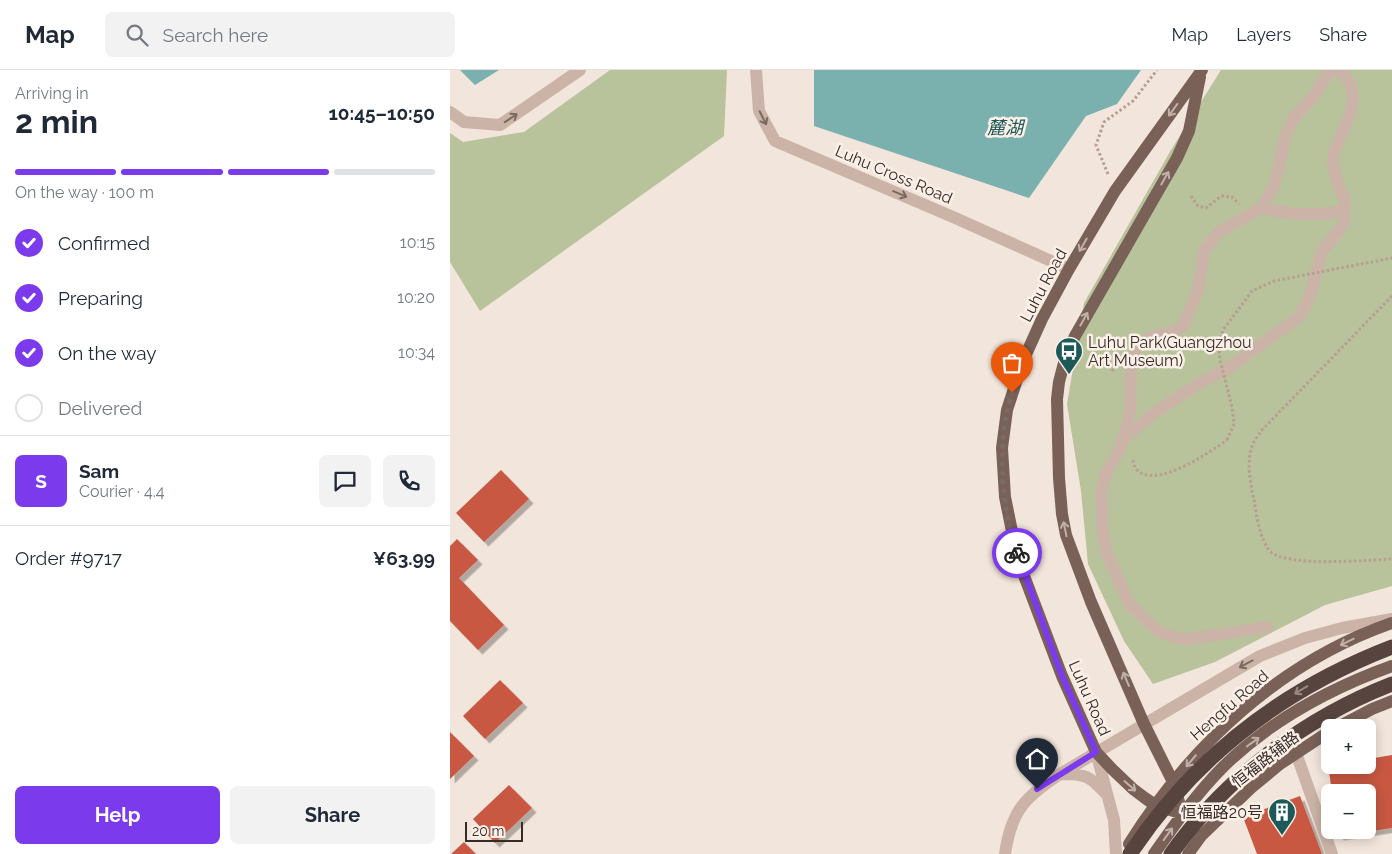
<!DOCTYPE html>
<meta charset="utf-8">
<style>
body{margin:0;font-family:Raleway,"Noto Sans SC",sans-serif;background:#f2f2f3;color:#1f2937;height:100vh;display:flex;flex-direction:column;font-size:19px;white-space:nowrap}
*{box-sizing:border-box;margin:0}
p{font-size:16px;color:#747a83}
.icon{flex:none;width:28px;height:28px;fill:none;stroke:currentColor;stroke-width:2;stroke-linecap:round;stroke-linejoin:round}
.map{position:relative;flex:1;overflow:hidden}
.details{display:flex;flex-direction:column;background:#fff;width:450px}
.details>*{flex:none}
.fabs{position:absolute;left:871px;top:649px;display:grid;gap:10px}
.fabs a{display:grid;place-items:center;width:55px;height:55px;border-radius:8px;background:#fff;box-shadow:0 2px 12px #0003;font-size:25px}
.scale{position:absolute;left:15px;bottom:12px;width:58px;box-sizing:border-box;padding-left:5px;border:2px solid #372b28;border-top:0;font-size:14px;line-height:18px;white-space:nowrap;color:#372b28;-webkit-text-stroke:4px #faf0e8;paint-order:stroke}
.pin{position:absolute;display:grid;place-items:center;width:42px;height:42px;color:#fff;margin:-51px -21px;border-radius:50% 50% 50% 0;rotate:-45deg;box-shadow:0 0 5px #0007}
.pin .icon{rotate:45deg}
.courier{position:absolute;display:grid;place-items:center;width:50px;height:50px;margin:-25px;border:4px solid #7c3aed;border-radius:50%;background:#fff;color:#222;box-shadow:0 1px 6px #0007}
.overview em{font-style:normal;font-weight:700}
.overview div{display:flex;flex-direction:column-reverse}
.overview{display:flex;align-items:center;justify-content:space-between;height:85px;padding:0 15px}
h1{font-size:32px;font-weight:700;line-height:38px}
.bar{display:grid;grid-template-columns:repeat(4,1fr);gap:8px 5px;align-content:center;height:60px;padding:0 15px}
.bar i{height:6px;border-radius:4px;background:#e0e1e3}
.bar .active{background:#7c3aed}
.bar p{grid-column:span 4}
.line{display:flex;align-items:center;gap:12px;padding:0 15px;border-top:1px solid #e0e1e3}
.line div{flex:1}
.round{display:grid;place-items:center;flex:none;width:52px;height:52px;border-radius:8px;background:#f2f2f3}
ol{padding:0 15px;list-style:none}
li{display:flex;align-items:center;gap:15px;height:55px}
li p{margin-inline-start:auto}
li .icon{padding:5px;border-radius:50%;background:#7c3aed;color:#fff;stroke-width:4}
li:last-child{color:#747a83}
li i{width:28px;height:28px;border:2px solid #e0e1e3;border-radius:50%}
.primary-button{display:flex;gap:10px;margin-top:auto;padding:10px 15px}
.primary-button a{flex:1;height:58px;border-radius:8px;background:#7c3aed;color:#fff;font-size:20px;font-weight:700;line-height:58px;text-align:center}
.primary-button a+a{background:#f2f2f3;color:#1f2937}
header{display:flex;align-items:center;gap:30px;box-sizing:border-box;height:70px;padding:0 25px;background:#fff;border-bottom:1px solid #e0e1e3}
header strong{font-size:24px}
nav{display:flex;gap:28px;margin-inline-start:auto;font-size:18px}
.search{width:350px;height:45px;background:#f2f2f3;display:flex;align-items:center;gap:12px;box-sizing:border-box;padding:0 18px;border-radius:8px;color:#747a83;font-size:19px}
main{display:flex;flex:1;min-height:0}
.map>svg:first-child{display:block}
.green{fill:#b8c29b}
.water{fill:#7ab0ae}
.building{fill:#c85843;filter:url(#shadow)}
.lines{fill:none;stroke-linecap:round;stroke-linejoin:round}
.path{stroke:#b79e91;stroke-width:3;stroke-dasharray:2.5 2.5;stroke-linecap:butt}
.minor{stroke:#cbb4a7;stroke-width:12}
.major{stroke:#796158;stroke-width:12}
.highway{stroke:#58443e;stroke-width:15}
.path-bridge{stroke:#b79e91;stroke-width:3;stroke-dasharray:2.5 2.5;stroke-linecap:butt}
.highway-bridge{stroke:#58443e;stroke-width:15}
.oneway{stroke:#c0b0a7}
.oneway2{stroke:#7a6961}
.oneway3{stroke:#998982}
.done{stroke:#786c67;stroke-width:5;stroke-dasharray:0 9}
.route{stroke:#7c3aed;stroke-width:6}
.labels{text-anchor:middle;stroke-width:5;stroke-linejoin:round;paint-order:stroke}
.street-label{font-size:16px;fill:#372b28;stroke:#faf0e8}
.poi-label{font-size:16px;fill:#372b28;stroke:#faf0e8;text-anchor:start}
.water-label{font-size:18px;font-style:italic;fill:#1c5958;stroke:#faf0e8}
</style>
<header>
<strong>Map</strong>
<div class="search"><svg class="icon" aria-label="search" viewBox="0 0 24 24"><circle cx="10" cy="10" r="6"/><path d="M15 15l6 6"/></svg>Search here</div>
<nav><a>Map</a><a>Layers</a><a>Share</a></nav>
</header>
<main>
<section class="details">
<div class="overview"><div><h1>2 min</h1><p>Arriving in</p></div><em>10:45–10:50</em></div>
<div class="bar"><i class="active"></i><i class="active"></i><i class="active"></i><i></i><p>On the way · 100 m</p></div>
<ol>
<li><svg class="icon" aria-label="check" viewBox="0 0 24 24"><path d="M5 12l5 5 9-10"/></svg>Confirmed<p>10:15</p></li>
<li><svg class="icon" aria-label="check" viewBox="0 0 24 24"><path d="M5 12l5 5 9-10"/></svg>Preparing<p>10:20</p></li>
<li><svg class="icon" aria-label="check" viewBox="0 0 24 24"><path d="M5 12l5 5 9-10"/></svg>On the way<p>10:34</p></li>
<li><i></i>Delivered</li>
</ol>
<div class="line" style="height:90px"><b class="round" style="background:#7c3aed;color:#fff">S</b><div><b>Sam</b><p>Courier · 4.4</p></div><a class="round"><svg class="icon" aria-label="chat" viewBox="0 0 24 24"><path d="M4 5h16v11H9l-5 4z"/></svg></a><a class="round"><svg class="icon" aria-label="phone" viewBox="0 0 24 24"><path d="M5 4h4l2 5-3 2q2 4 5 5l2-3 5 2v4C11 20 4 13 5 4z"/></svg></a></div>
<div class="line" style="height:65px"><div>Order #9717</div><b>¥63.99</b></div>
<div class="primary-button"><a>Help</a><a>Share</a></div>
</section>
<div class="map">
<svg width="942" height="784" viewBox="0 0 942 784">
<defs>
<filter id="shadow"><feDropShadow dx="4.5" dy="4.5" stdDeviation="0" flood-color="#0004"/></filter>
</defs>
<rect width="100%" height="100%" fill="#f2e5db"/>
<path class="green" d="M160 0H277L274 66 30 241 0 192V63L13 72 74 62Z
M771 0H942V516L875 535 765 592 703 614 674 571 638 494 631 421 617 334 634 233 721 80Z"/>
<path class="water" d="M10 0H49L25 15Z
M364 0H691L667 34 636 46 579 128 364 56Z"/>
<path class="building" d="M51 400 79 429 34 472 6 443Z
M7 469 28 490 9 508 54 555 28 580 0 551V476Z
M50 610 73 633 35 669 13 646Z
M0 662 24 686 0 709Z
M942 685V758L889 766 888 760H918V722H882L878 695H918V689Z
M59 715 82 738 45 773 23 749Z
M850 726 872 784H807L793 747Z
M14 772 26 784H1Z"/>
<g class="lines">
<path class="path" d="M658 104 646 75 654 52 683 31 707 0
M741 126 748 136 756 138 771 126 782 127 789 134
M942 226 811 361C809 365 805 369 803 374 796 389 800 413 804 430 807 447 809 466 819 480 832 498 919 490 942 489
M641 278 650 290 665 302
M683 390C684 395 685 400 691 403 712 415 760 382 777 370"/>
<path class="minor" d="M306 0 309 41 325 71 503 147 619 199
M0 42 14 52 50 55 130 0
M811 138C841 145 864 146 894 141
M672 370 704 343 750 313 777 299 850 246 860 226 872 181 893 155 895 130 888 115 883 95 884 83 900 44 903 27 901 16 894 5 886 0
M817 557 740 569 726 568 708 561 698 552 680 535 657 484 653 463 651 423 656 403 669 381 675 363 680 341 681 292 687 278 693 271 705 266 721 263 733 256 748 220 754 181 769 162 811 138 823 118 829 96 835 67 844 47 863 27 880 0
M646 682 664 750 666 784
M846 683 882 784
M610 704C636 704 639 705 657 725
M555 784C561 741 575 727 610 704L810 586 855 568 892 558 942 549"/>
<path class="major" d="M886 658 922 639 942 631
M729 732 723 712 694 654 641 532 616 465 612 444 609 408 607 329 609 312 615 289 625 266 727 88 739 61 750 7
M733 744 705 735 695 728 683 719 662 699 646 682 612 606 573 503 565 476 555 427 552 378 557 340 573 291 592 249 619 199 665 121 752 0
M679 774C741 675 830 592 942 553
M704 784C725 754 747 723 773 697 820 651 881 618 942 596
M738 784 751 766 801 718 830 694 880 661"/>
<path class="highway" d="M721 784C776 707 855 648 942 614"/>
<path class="path-bridge" d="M777 370 784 354 782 337 770 290 769 277 773 260 802 221 824 211 942 188"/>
<path class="highway-bridge" d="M680 784C745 686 833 619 942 577"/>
</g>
<defs><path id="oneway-shaft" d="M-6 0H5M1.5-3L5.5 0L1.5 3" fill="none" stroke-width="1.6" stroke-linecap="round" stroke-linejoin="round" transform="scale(1.25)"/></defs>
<g class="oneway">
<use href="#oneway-shaft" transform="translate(723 40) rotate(126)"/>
<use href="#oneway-shaft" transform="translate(715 108) rotate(-60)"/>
<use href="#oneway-shaft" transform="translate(633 175) rotate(120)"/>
<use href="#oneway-shaft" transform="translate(634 249) rotate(-61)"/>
<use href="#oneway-shaft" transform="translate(615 459) rotate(-102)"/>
<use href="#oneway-shaft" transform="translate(897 572) rotate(153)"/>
<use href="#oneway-shaft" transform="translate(676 609) rotate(-113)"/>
<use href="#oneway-shaft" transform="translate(803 672) rotate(-36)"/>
<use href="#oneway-shaft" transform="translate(741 691) rotate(130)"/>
<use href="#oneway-shaft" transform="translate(680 716) rotate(41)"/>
<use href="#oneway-shaft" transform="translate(718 764) rotate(-54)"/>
</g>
<g class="oneway2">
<use href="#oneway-shaft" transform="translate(61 48) rotate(-34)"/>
<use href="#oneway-shaft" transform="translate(313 48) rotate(63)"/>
<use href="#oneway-shaft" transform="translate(450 124) rotate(23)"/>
<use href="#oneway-shaft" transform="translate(796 594) rotate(152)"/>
</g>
<use class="oneway3" href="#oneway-shaft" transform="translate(851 620) rotate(149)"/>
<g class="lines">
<path class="done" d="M562 323C546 372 551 434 567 483"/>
<path class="route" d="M567 483 612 606 646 682 587 719"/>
</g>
<defs>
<g id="bus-pin" transform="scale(1.4375)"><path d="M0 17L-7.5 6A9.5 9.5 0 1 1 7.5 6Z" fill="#1c5958" stroke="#faf0e8"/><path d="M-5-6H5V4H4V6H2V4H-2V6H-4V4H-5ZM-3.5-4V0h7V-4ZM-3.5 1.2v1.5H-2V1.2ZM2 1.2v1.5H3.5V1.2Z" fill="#fff"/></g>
<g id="building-pin" transform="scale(1.4375)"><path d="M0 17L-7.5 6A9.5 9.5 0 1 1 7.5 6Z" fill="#1c5958" stroke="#faf0e8"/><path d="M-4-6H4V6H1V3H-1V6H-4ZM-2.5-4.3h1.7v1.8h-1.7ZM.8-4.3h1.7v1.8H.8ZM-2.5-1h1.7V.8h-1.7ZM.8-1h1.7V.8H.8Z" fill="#fff"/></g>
</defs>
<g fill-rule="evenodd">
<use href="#bus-pin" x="619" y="281"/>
<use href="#building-pin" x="832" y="742"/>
</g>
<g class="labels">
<g class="street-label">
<text transform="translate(444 104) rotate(23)" y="6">Luhu Cross Road</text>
<text transform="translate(593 215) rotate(-62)" y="6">Luhu Road</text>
<text transform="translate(640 628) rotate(66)" y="6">Luhu Road</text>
<text transform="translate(779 635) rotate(-41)" y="6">Hengfu Road</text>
<text transform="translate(815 689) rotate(-38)" y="6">恒福路辅路</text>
</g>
<g class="poi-label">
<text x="638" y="278">Luhu Park(Guangzhou<tspan x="638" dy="18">Art Museum)</tspan></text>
<text x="813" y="748" text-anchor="end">恒福路20号</text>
</g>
<g class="water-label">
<text x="555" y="64">麓湖</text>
</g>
</g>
</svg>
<div class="fabs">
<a>+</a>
<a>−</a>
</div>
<div class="scale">20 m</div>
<div class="pin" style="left:562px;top:323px;background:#ea580c"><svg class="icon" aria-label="bag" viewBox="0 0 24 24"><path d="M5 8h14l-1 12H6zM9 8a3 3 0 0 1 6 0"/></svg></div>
<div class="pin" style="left:587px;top:719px;background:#1f2937"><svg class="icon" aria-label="home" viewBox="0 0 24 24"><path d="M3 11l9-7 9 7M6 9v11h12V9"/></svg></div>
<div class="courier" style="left:567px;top:483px"><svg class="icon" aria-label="bike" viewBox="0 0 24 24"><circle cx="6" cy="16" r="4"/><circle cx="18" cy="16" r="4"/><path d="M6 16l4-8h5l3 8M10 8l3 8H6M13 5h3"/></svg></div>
</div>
</main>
